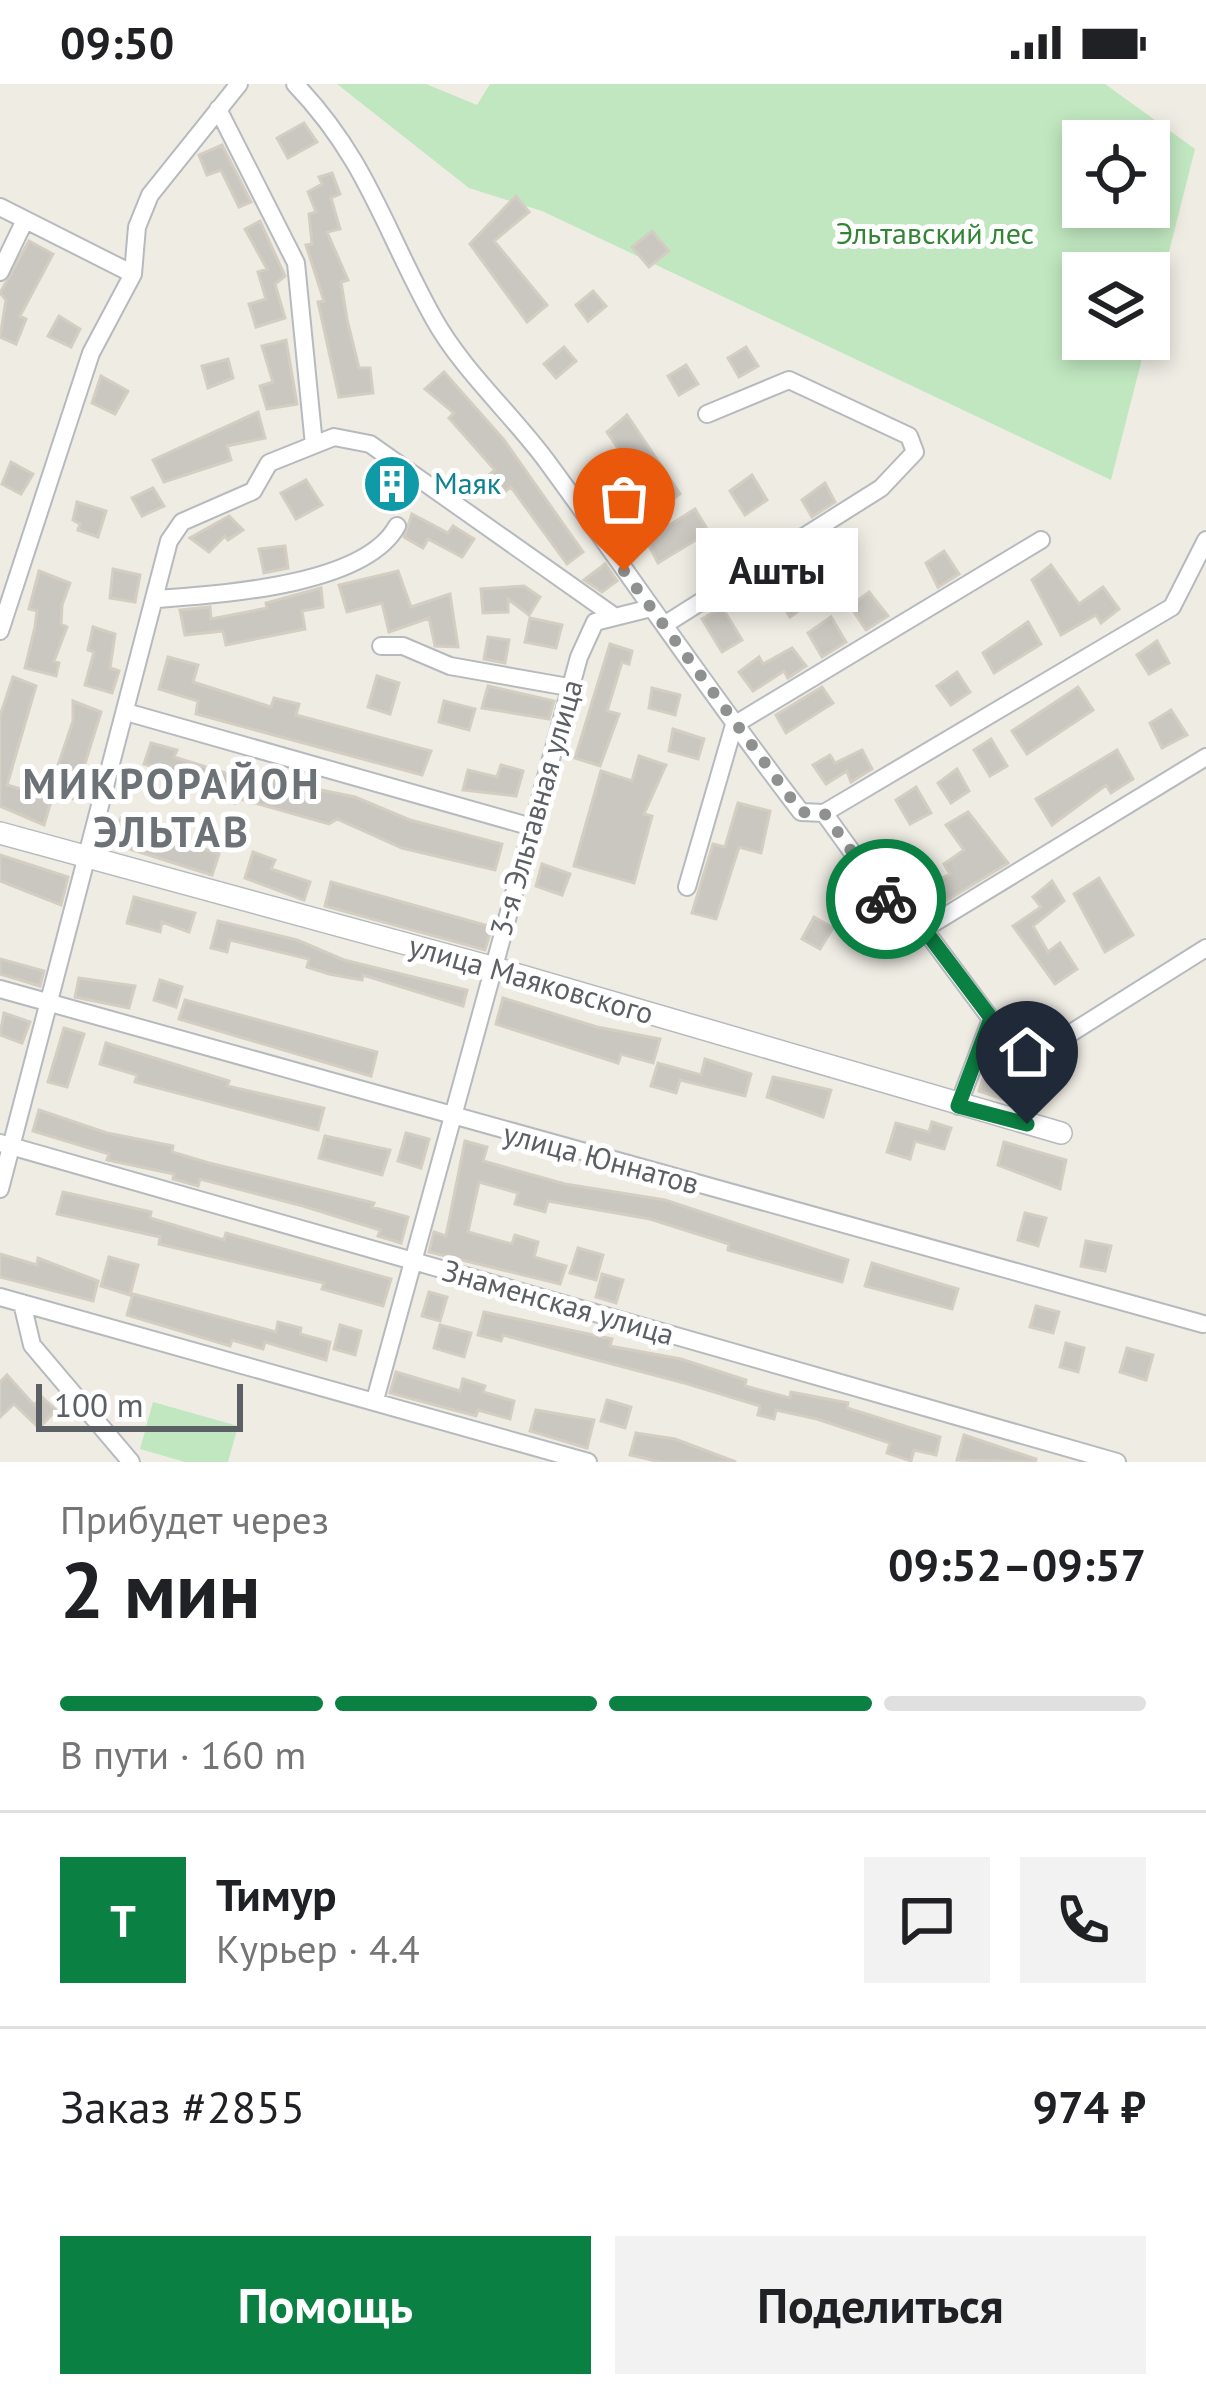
<!DOCTYPE html>
<html lang="ru">
<meta charset="utf-8">
<style>
body{margin:0;font-family:"PT Sans",sans-serif;background:#f2f2f2;color:#202124;height:100vh;display:flex;flex-direction:column;font-size:45px;white-space:nowrap}
*{box-sizing:border-box;margin:0}
p{font-size:39px;color:#757577}
.icon{flex:none;width:66px;height:66px;fill:none;stroke:currentColor;stroke-width:2;stroke-linecap:round;stroke-linejoin:round}
.map{position:relative;height:1378px;overflow:hidden}
.panel{display:flex;flex-direction:column;background:#fff;flex:1}
.panel>*{flex:none}
.tools{position:absolute;left:1062px;top:36px;display:grid;gap:24px}
.tools a{display:grid;place-items:center;width:108px;height:108px;border-radius:0px;background:#fff;box-shadow:0 6px 18px #0003;font-size:60px}
.scale{position:absolute;left:36px;bottom:30px;width:207px;box-sizing:border-box;padding-left:12px;border:6px solid #5c6065;border-top:0;font-size:33px;line-height:42px;white-space:nowrap;color:#5c6065;-webkit-text-stroke:9px #fff;paint-order:stroke}
.pin{position:absolute;display:grid;place-items:center;width:102px;height:102px;color:#fff;margin:-123px -51px;border-radius:50% 50% 50% 0;rotate:-45deg;box-shadow:0 0 12px #0007}
.pin .icon{rotate:45deg}
.courier{position:absolute;display:grid;place-items:center;width:120px;height:120px;margin:-60px;border:9px solid #0b8043;border-radius:50%;background:#fff;color:#222;box-shadow:0 3px 15px #0007}
.bubble{position:absolute;height:84px;border-radius:0px;background:#fff;box-shadow:0 6px 18px #0003;font-size:39px;font-weight:700;line-height:84px;text-align:center}
.head em{font-style:normal;font-weight:700}
.head div{display:flex;flex-direction:column-reverse}
.head{display:flex;align-items:center;justify-content:space-between;height:204px;padding:0 60px}
h1{font-size:78px;font-weight:700;line-height:90px}
.bar{display:grid;grid-template-columns:repeat(4,1fr);gap:18px 12px;align-content:center;height:144px;padding:0 60px}
.bar i{height:15px;border-radius:9px;background:#e0e0e0}
.bar .selected{background:#0b8043}
.bar p{grid-column:span 4}
.line{display:flex;align-items:center;gap:30px;padding:0 60px;border-top:3px solid #e0e0e0}
.line div{flex:1}
.round{display:grid;place-items:center;flex:none;width:126px;height:126px;border-radius:0px;background:#f2f2f2}
.action{display:flex;gap:24px;margin-top:auto;padding:24px 60px}
.action a{flex:1;height:138px;border-radius:0px;background:#0b8043;color:#fff;font-size:48px;font-weight:700;line-height:138px;text-align:center}
.action a+a{background:#f2f2f2;color:#202124}
.status{display:flex;justify-content:space-between;align-items:center;height:84px;padding:0 60px;background:#fff;direction:ltr}
.status svg{height:33px;fill:currentColor}
.map>svg:first-child{display:block}
.green{fill:#c0e7c0;fill-rule:evenodd}
.building{fill:#cac7c1;stroke:#d4cec2;stroke-width:3}
.lines{fill:none;stroke-linecap:round;stroke-linejoin:round}
.minor-casing{stroke:#b6babe;stroke-width:20}
.tertiary-casing{stroke:#b6babe;stroke-width:24}
.minor{stroke:#fff;stroke-width:16}
.tertiary{stroke:#fff;stroke-width:21}
.done{stroke:#8f9191;stroke-width:12;stroke-dasharray:0 21.6}
.route{stroke:#0b8043;stroke-width:15}
.labels{text-anchor:middle;stroke-width:10;stroke-linejoin:round;paint-order:stroke}
.park-label{font-size:30px;fill:#328535;stroke:#fff}
.culture-label{font-size:30px;fill:#0d838f;stroke:#fff;text-anchor:start}
.street-label{font-size:30px;fill:#5c6065;stroke:#fff}
.district-label{font-size:42px;font-weight:bold;letter-spacing:3px;fill:#6d7277;stroke:#fff}
</style>
<div class="status"><b>09:50</b><svg viewBox="0 0 49 12"><path d="M0 12V9h3v3zM5 12V6h3v6zM10 12V3h3v9zM15 12V0h3v12zM26 1h20v11H26zM47 4h2v5h-2z"/></svg></div>
<div class="map">
<svg width="1206" height="1378" viewBox="0 0 1206 1378">
<rect width="100%" height="100%" fill="#efece4"/>
<path class="green" d="M337 0H426L477 21 490 0H1105L1195 65 1149 247V189H1083V255H1147L1111 396 542 127 469 104ZM1083 57H1149V123H1083Z
M153 1318 238 1342 228 1378H185L140 1365Z"/>
<path class="building" d="M304 39 317 58 288 74 277 54Z
M222 61 251 118 239 123 221 86 207 91 199 71Z
M332 89 340 110 331 114 340 145 327 148 348 196 341 198 347 235 359 284H370L373 309 339 313 318 218 324 217 306 161 312 160 309 130 316 128 308 108 322 100 319 93Z
M516 112 529 128 494 157 547 221 527 238 470 160Z
M260 137 285 192 275 200 285 234 256 243 249 220 266 215 258 188 267 185 245 145Z
M652 147 669 167 649 183 632 163Z
M29 157 53 170 20 232 26 235 16 260 0 253 6 216 0 209Z
M593 207 606 222 588 237 576 221Z
M59 232 80 245 71 263 48 252Z
M286 256 297 320 267 325 260 302 273 298 262 262Z
M564 263 576 277 556 294 544 280Z
M746 263 758 282 739 293 728 274Z
M228 275 233 294 208 304 202 282Z
M686 281 698 300 679 311 668 292Z
M444 288 504 356 583 468 567 480 511 403 503 409 490 390 495 386 449 334 454 329 425 305Z
M101 292 128 307 115 330 92 319Z
M258 328 265 354 227 362 231 376 164 398 153 376Z
M627 331 680 410 659 425 607 348Z
M11 378 33 390 21 410 2 400Z
M384 385 409 403 398 418 373 400Z
M752 391 767 416 745 431 730 407Z
M306 396 322 421 296 435 281 409Z
M825 399 835 418 812 433 802 416Z
M153 404 164 422 142 432 132 414Z
M77 418 106 427 98 453 78 446 80 440 73 436Z
M695 425 709 448 658 479 646 456Z
M412 430 448 449 453 442 474 455 462 473 428 455 423 464 404 453Z
M229 432 243 446 228 456 225 452 209 468 190 454Z
M285 462 288 484 264 489 259 465Z
M944 467 959 490 938 503 926 479Z
M831 471 846 492 790 533 777 511 816 490 813 485Z
M605 480 617 497 602 508 584 496Z
M1051 481 1079 520 1103 503 1119 525 1101 539 1096 531 1061 551 1032 496Z
M113 485 140 491 135 518 110 514Z
M39 487 70 499 62 521 61 540 67 543 54 577 59 579 56 592 25 584 35 543 37 527 29 525Z
M398 487 411 523 450 510 458 563 435 562 429 534 389 548 382 519 347 528 339 501Z
M524 502 540 513 529 531 508 515V528L483 529 481 505Z
M321 504 323 523 302 527 305 545 226 561 223 547 185 551 180 526 210 523 211 535 267 524 266 519Z
M869 508 888 532 866 546 850 522Z
M722 523 742 556 722 568 702 535Z
M831 533 846 558 822 573 808 549Z
M530 534 562 541 556 564 525 558Z
M1028 538 1041 560 994 589 983 569Z
M93 543 115 550 110 584 119 587 112 609 85 601 94 568 88 566Z
M488 553 509 556 505 579 484 575Z
M1157 557 1169 579 1149 590 1137 571Z
M610 560 632 567 629 580 622 578 607 627 619 630 600 682 575 674Z
M792 564 806 582 788 594 784 587 753 607 739 588 759 573 763 580Z
M168 573 198 581 193 598 271 623 274 614 299 620 296 631 431 667 422 691 196 630 198 617 159 605Z
M957 588 970 608 951 621 937 602Z
M377 592 399 599 390 630 368 623Z
M13 593 36 602 7 701 52 714 44 741 0 722V632Z
M488 602 554 617 549 635 482 624Z
M822 603 833 619 786 649 776 631Z
M1078 603 1093 626 1027 670 1012 647Z
M652 604 680 611 675 631 649 624Z
M73 617 101 628 74 715 49 708 73 637Z
M444 617 475 625 469 646 439 638Z
M1171 626 1187 651 1162 664 1150 639Z
M673 645 704 655 698 675 669 667Z
M991 655 1007 682 990 692 974 666Z
M151 659 177 666 174 673 248 696 252 683 272 696 355 713 410 736 502 760 495 786 402 764 337 735 329 740 237 714 235 719 175 698 177 690 144 680Z
M862 666 872 685 851 698 847 687 826 700 813 681 830 671 835 679Z
M1117 666 1133 695 1111 709 1106 701 1052 741 1036 715Z
M639 672 666 681 644 730 652 732 634 799 574 782 601 687 632 697Z
M501 681 523 687 516 712 463 706 468 686 497 693Z
M957 685 969 707 951 719 938 699Z
M916 703 931 729 910 740 896 716Z
M738 719 770 727 761 769 739 763 716 835 692 829 713 760 725 763Z
M968 728 1008 779 931 826 920 805 950 790 944 780 964 766 946 741Z
M121 734 182 752 181 757 219 770 212 791 114 760Z
M253 768 275 776 271 785 310 798 304 816 245 794Z
M0 771 68 793 61 821 0 797Z
M542 780 570 790 562 811 536 802Z
M1099 794 1133 851 1105 868 1074 810Z
M1052 797 1064 817 1033 842 1048 868 1060 859 1077 885 1055 900 1013 842 1041 823 1033 813Z
M331 798 492 843 485 866 325 822Z
M134 813 195 829 189 848 162 838 160 848 127 839Z
M814 833 833 844 820 865 802 855Z
M218 837 297 856 344 876 467 906 463 922 363 891 362 896 329 890 307 883 309 875 230 856 227 868 211 864Z
M0 875 44 887 40 902 0 890Z
M79 894 135 902 129 924 75 913Z
M160 896 182 903 176 923 154 916Z
M503 914 597 943 660 955 653 979 621 970 618 979 496 940Z
M185 916 377 968 371 992 179 935Z
M4 929 30 938 22 959 0 951Z
M64 944 84 950 67 1003 48 998Z
M106 959 229 997 227 1002 324 1024 318 1046 135 998 137 991 100 980Z
M705 975 751 990 745 1012 680 996 676 1009 651 1002 658 979 701 991Z
M987 982 1017 991 1009 1017 979 1007Z
M773 993 831 1006 823 1033 767 1013Z
M39 1026 107 1049 173 1062 172 1068 209 1079 374 1119 372 1123 408 1133 401 1159 378 1152 380 1146 303 1122 200 1095 198 1102 173 1095 174 1090 107 1076 109 1070 33 1047Z
M932 1038 951 1044 944 1065 915 1057 910 1075 887 1068 896 1039 929 1048Z
M406 1049 429 1055 421 1084 398 1077Z
M325 1052 390 1066 382 1091 319 1074Z
M465 1057 487 1063 483 1077 565 1100 665 1116 848 1176 842 1198 728 1166 729 1160 650 1135 548 1117 545 1128 515 1120 518 1109 479 1098 468 1148 512 1160 515 1151 538 1158 534 1173 566 1182 560 1200 429 1168 434 1148 446 1152Z
M1004 1058 1066 1076 1060 1105 998 1081Z
M63 1108 151 1128 150 1134 224 1156 226 1149 391 1195 383 1222 322 1205 324 1199 159 1160 160 1153 57 1130Z
M1025 1129 1046 1134 1038 1162 1018 1156Z
M1086 1157 1111 1162 1105 1187 1081 1182Z
M578 1164 603 1171 596 1196 570 1189Z
M0 1170 37 1181 38 1174 98 1197 93 1217 0 1193Z
M109 1173 138 1181 130 1211 101 1202Z
M872 1179 958 1205 952 1225 865 1202Z
M602 1190 623 1196 616 1219 596 1213Z
M429 1208 447 1213 440 1237 422 1232Z
M133 1210 276 1248 278 1238 301 1244 300 1250 330 1258 326 1276 265 1258 263 1265 232 1256 230 1262 127 1231Z
M1036 1222 1059 1228 1053 1249 1030 1243Z
M484 1228 612 1255 610 1262 681 1275 746 1296 745 1302 790 1314 791 1308 848 1319 847 1324 940 1353 936 1371 914 1366 911 1377 887 1369 890 1359 817 1335 776 1326 774 1335 758 1331 760 1322 688 1300 503 1251 501 1257 478 1251Z
M340 1241 361 1247 355 1271 334 1265Z
M440 1241 471 1249 464 1273 434 1264Z
M1066 1259 1084 1264 1078 1288 1060 1283Z
M1127 1264 1153 1271 1146 1296 1120 1288Z
M396 1288 460 1307 463 1295 485 1302 483 1308 514 1317 510 1335 478 1326 476 1332 390 1309Z
M7 1291 34 1321 42 1313 56 1326 39 1344 14 1320 0 1333V1298Z
M607 1316 631 1323 625 1344 601 1337Z
M536 1326 594 1336 587 1364 530 1347Z
M636 1349 675 1355 736 1378H660L630 1371Z
M964 1351 1036 1375 1035 1378 957 1376Z"/>
<g class="lines">
<g class="minor-casing">
<path id="minor" d="M295 0C368 76 385 148 434 235 463 287 513 331 548 379 633 495 713 614 801 728L824 729 896 829 924 845 991 935 958 1022
M0 123 133 190
M0 188 25 136
M314 361 334 353 370 360 611 530
M157 515C221 510 364 502 397 442
M664 541 881 404 915 368 909 352 789 296 707 330
M0 547 91 269 133 190 137 143 150 111 239 0
M381 562H403L450 582 574 604
M126 628 532 743
M824 729 1172 523 1206 456
M687 803 734 641 1041 456
M924 845 1206 673
M0 905 1203 1240
M991 935 1039 952 1071 949 1206 864
M0 1059 1117 1378
M0 1105 169 457 182 438 253 407 269 379 314 361 296 179 218 25
M0 1213 588 1378
M22 1219 32 1261 131 1378
M375 1316 579 573 595 538 651 524"/>
</g>
<g class="tertiary-casing">
<path id="tertiary" d="M0 749 491 883 1061 1049"/>
</g>
<use href="#minor" class="minor"/>
<use href="#tertiary" class="tertiary"/>
</g>
<g class="lines">
<path class="done" d="M624 487 801 728 824 729 886 815"/>
<path class="route" d="M886 815 896 829 924 845 991 934 958 1022 1027 1040"/>
</g>
<defs>
<g id="building-disc" transform="scale(3)"><circle r="9.5" fill="#0f9aa8" stroke="#fff"/><path d="M-4-6H4V6H1V3H-1V6H-4ZM-2.5-4.3h1.7v1.8h-1.7ZM.8-4.3h1.7v1.8H.8ZM-2.5-1h1.7V.8h-1.7ZM.8-1h1.7V.8H.8Z" fill="#fff"/></g>
</defs>
<g fill-rule="evenodd">
<use href="#building-disc" x="392" y="400"/>
</g>
<g class="labels">
<g class="park-label">
<text x="935" y="160">Эльтавский лес</text>
</g>
<g class="culture-label">
<text x="434" y="410">Маяк</text>
</g>
<g class="street-label">
<text transform="translate(537 724) rotate(-74)" y="10">3-я Эльтавная улица</text>
<text transform="translate(531 896) rotate(16)" y="10">улица Маяковского</text>
<text transform="translate(601 1075) rotate(15)" y="10">улица Юннатов</text>
<text transform="translate(558 1219) rotate(16)" y="10">Знаменская улица</text>
</g>
<g class="district-label">
<text x="172" y="715">МИКРОРАЙОН<tspan x="172" dy="48">ЭЛЬТАВ</tspan></text>
</g>
</g>
</svg>
<div class="tools">
<a><svg class="icon" aria-label="locate" viewBox="0 0 24 24"><circle cx="12" cy="12" r="6"/><path d="M12 2v4M12 18v4M2 12h4M18 12h4"/></svg></a>
<a><svg class="icon" aria-label="layers" viewBox="0 0 24 24"><path d="M12 4l9 5-9 5-9-5zM3 14l9 5 9-5"/></svg></a>
</div>
<div class="scale">100 m</div>
<div class="pin" style="left:624px;top:487px;background:#ea580c"><svg class="icon" aria-label="bag" viewBox="0 0 24 24"><path d="M5 8h14l-1 12H6zM9 8a3 3 0 0 1 6 0"/></svg></div>
<div class="pin" style="left:1027px;top:1040px;background:#1f2937"><svg class="icon" aria-label="home" viewBox="0 0 24 24"><path d="M3 11l9-7 9 7M6 9v11h12V9"/></svg></div>
<div class="courier" style="left:886px;top:815px"><svg class="icon" aria-label="bike" viewBox="0 0 24 24"><circle cx="6" cy="16" r="4"/><circle cx="18" cy="16" r="4"/><path d="M6 16l4-8h5l3 8M10 8l3 8H6M13 5h3"/></svg></div>
<div class="bubble" style="left:696px;top:444px;width:162px">Ашты</div>
</div>
<section class="panel">
<div class="head"><div><h1>2 мин</h1><p>Прибудет через</p></div><em>09:52–09:57</em></div>
<div class="bar"><i class="selected"></i><i class="selected"></i><i class="selected"></i><i></i><p>В пути · 160 m</p></div>
<div class="line" style="height:216px"><b class="round" style="background:#0b8043;color:#fff">Т</b><div><b>Тимур</b><p>Курьер · 4.4</p></div><a class="round"><svg class="icon" aria-label="chat" viewBox="0 0 24 24"><path d="M4 5h16v11H9l-5 4z"/></svg></a><a class="round"><svg class="icon" aria-label="phone" viewBox="0 0 24 24"><path d="M5 4h4l2 5-3 2q2 4 5 5l2-3 5 2v4C11 20 4 13 5 4z"/></svg></a></div>
<div class="line" style="height:156px"><div>Заказ #2855</div><b>974 ₽</b></div>
<div class="action"><a>Помощь</a><a>Поделиться</a></div>
</section>
